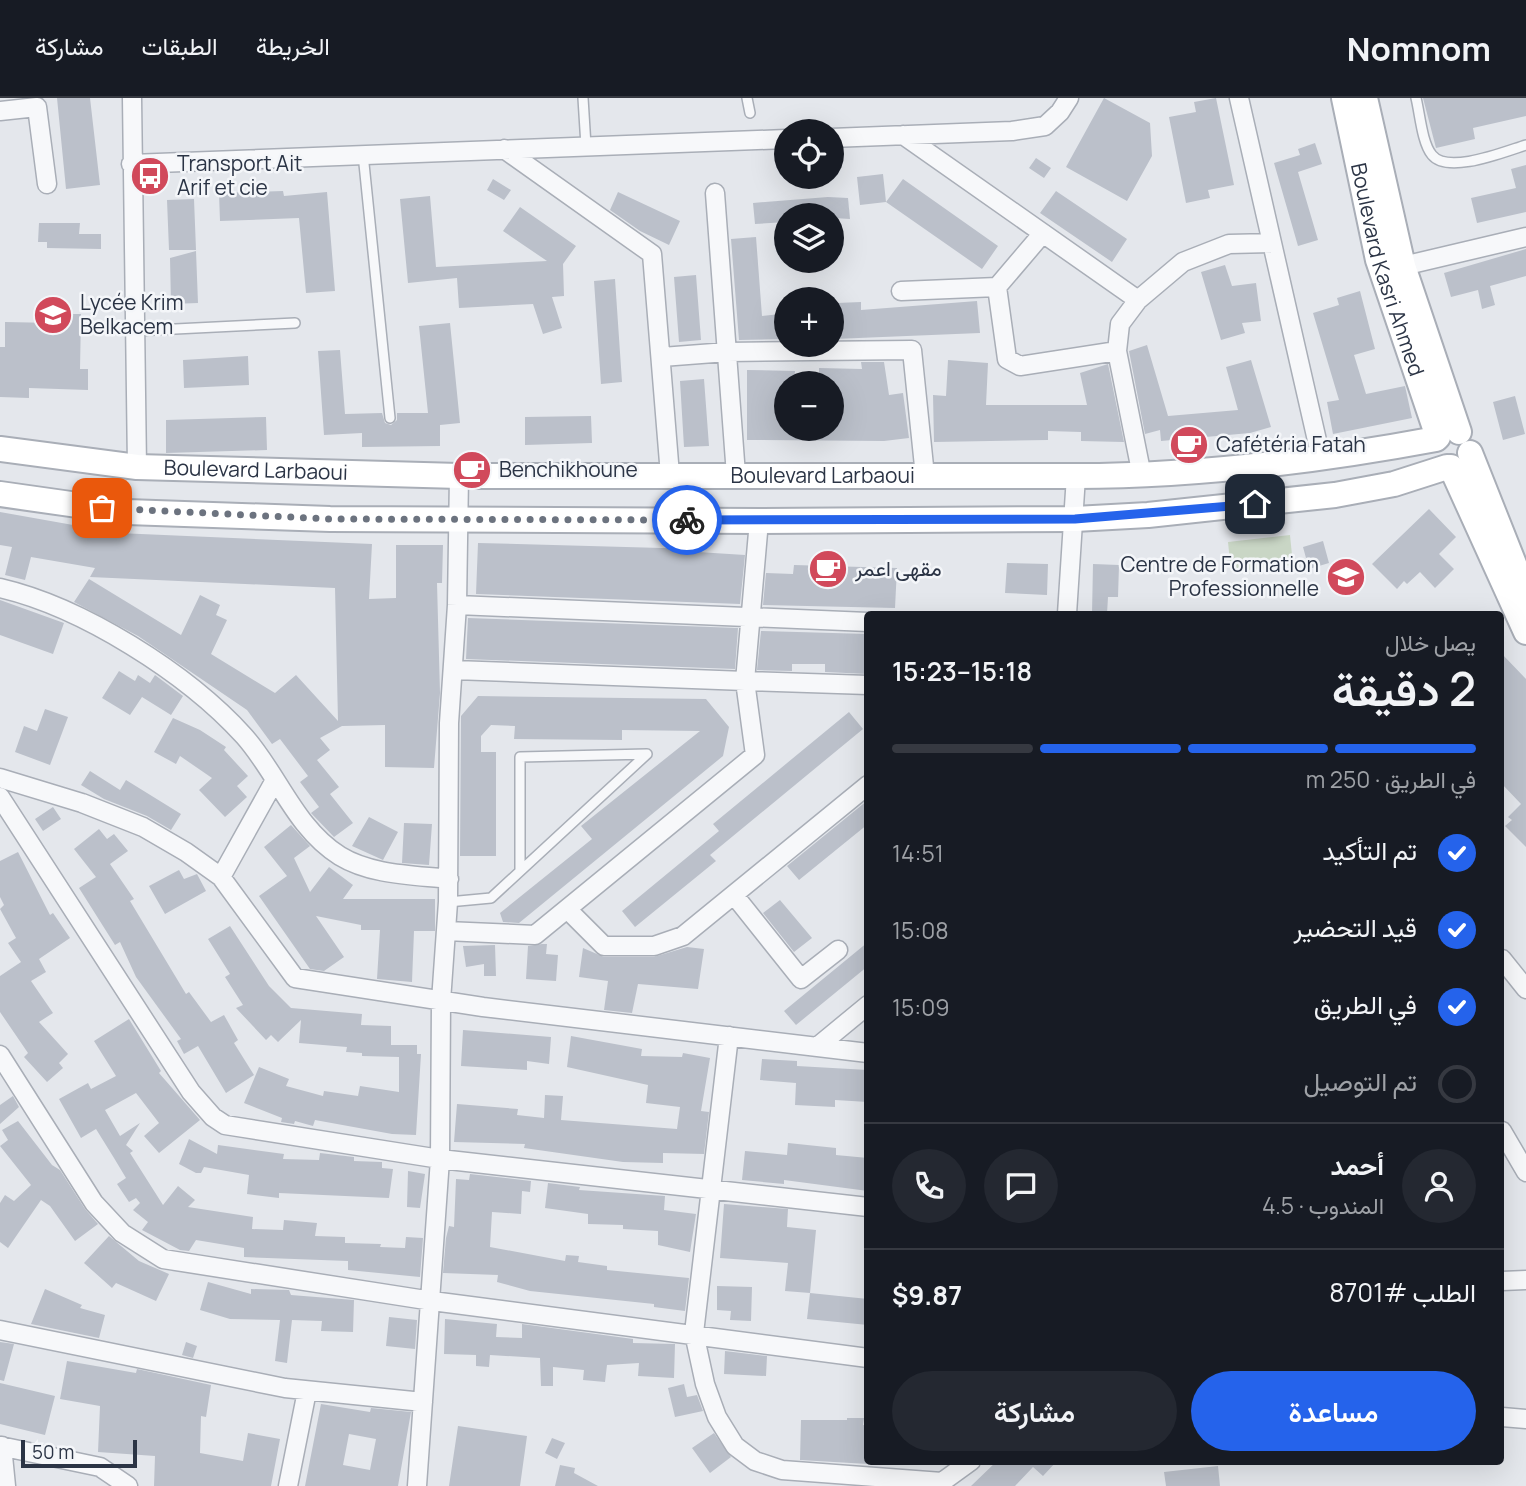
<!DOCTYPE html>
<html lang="ar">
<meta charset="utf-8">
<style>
body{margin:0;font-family:Manrope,Vazirmatn,sans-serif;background:#242831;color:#f1f3f6;direction:rtl;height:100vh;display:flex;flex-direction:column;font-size:26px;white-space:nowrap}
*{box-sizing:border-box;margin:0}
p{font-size:23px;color:#9ea1a6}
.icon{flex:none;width:38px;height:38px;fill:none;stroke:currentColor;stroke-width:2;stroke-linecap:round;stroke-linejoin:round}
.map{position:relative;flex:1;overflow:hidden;direction:ltr}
.side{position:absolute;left:864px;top:513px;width:640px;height:854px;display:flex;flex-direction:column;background:#171b24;border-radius:7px;box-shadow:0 7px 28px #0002;direction:rtl}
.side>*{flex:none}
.fabs{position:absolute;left:774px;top:21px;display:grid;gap:14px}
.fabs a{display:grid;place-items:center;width:70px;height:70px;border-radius:50%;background:#171b24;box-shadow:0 7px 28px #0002;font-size:35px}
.scale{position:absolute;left:21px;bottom:18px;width:116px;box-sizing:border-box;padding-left:7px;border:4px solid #2b3445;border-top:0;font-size:19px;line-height:24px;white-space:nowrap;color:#2b3445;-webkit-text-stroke:5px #f4f6f9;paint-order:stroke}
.pin{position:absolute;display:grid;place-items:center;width:60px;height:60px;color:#fff;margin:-30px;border-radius:14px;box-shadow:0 4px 10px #0006}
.courier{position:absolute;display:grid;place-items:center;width:70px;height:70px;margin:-35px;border:5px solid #2563eb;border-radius:50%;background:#fff;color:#222;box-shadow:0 2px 9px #0007}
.head em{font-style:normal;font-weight:600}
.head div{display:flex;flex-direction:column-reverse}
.head{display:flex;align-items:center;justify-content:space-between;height:119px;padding:0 28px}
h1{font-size:46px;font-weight:600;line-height:52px}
.bar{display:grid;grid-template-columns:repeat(4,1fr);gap:10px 7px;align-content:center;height:84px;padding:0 28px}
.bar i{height:9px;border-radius:5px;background:#363941}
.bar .selected{background:#2563eb}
.bar p{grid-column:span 4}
.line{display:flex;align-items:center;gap:18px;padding:0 28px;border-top:2px solid #363941}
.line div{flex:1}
.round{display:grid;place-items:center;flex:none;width:74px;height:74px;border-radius:37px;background:#242831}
ol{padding:0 28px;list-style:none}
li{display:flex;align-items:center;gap:21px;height:77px}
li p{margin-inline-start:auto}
li .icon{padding:7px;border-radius:50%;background:#2563eb;color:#fff;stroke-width:4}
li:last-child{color:#9ea1a6}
li i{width:38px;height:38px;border:4px solid #363941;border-radius:50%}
.cta{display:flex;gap:14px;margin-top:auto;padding:14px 28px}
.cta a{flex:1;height:80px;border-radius:42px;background:#2563eb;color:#fff;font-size:28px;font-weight:600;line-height:80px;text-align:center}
.cta a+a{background:#242831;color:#f1f3f6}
header{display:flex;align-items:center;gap:42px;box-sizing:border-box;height:98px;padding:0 35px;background:#171b24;border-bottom:2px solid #363941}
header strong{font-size:33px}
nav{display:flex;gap:38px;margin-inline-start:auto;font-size:24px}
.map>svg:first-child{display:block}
.green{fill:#c9d6c5}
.building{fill:#bbc0ca;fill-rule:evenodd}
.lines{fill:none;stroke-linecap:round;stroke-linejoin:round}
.lane-casing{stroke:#a9aeb7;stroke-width:12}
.street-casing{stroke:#a9aeb7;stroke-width:21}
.secondary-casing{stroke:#a9aeb7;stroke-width:28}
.lane{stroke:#f7f8fa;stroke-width:9}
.street{stroke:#f7f8fa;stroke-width:18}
.secondary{stroke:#fff;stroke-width:24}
.done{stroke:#6c737f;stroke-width:7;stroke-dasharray:0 12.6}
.route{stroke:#2563eb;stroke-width:9}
.labels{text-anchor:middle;stroke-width:5;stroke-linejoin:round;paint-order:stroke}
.poi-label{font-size:21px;fill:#2b3445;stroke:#f4f6f9;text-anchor:start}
.street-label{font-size:21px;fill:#2b3445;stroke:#f4f6f9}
</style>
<header>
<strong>Nomnom</strong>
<nav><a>الخريطة</a><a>الطبقات</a><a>مشاركة</a></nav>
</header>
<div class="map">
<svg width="1526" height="1388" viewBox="0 0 1526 1388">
<rect width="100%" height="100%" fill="#e4e7ec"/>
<path class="green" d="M1290 437 1293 467 1231 474 1228 444Z"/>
<path class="building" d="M57 0H90L100 87 66 91Z
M1104 0 1150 25 1152 58 1127 103 1066 69Z
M1216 0 1234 87 1208 92 1210 100 1186 105 1169 19 1196 14 1194 4Z
M1423 0H1526V18L1473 30 1475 41 1436 50Z
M1315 45 1322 66 1298 74 1318 142 1298 148 1274 65 1300 57 1298 51Z
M1036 60 1051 70 1044 80 1029 70Z
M1526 67V114L1477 125 1471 100 1516 90 1511 71Z
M883 76 886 104 860 107 857 79Z
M493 81 511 92 504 102 487 92Z
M903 81 998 148 982 171 886 104Z
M283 93 284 98 327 94 335 193 306 195 299 120 220 123 219 95Z
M1056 93 1127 141 1112 164 1040 115Z
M618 94 680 123 669 147 640 133 610 112Z
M430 98 436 169 547 163 503 133 520 109 576 148 563 166 564 198 552 199 562 230 543 236 533 206 459 210 457 180 408 185 400 101Z
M828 99 848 100 850 121 786 117V124L755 126 753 105Z
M194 101 196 152H169L167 102Z
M39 125H80L79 136H101V151L47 150V144H38Z
M756 139 762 218 780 216 781 223H786V241L739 242 731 141Z
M1526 151V178L1490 188 1495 207 1482 211 1478 192 1451 199 1444 175Z
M196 153 198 205 171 206 170 160Z
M1225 167 1232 188 1256 185 1261 223 1242 225 1245 235 1221 242 1201 174Z
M696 177 701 242 679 244 674 179Z
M615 181 622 284 601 286 594 183Z
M1360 193 1375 251 1354 257 1366 296 1405 288 1412 320 1333 336 1327 304 1339 302 1313 215 1339 207 1337 200Z
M977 203 980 235 834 241 833 216 838 215 837 205 861 204V212Z
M55 216H81L80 271H88V292L29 290V300L0 299V249H5V224L55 225Z
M450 225 460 325 440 327V348L362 349V335L324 337 318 253 340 252 345 316 382 315 385 325 391 327 397 322V315H428L419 228Z
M1147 247 1168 318 1238 312 1226 269 1251 262 1271 329 1250 335 1161 343 1160 332 1145 336 1129 253Z
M248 258 249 287 184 290 183 262Z
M948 262 988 265 986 307H1087L1080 275 1108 266 1124 344 1081 343V334L1048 333V342L934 344 933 297 946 298Z
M861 264H884L889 297 903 295 909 340 884 343 747 342V272L795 273 794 285H786V331H831V285H819V270L862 271Z
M704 281 709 348 684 349 680 283Z
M1515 298 1525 336 1503 342 1493 304Z
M591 318 592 345 525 347V319Z
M266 319 267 352 166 355V322Z
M1429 411 1456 439 1439 456 1454 471 1435 490 1420 474 1407 486 1404 483 1397 491 1372 466Z
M0 414 118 435 372 446 369 501 396 500V447H443L442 485H437L440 595 434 670 385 669V627L342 628 320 640 330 652 317 662 339 689 330 696 353 725 334 739 311 715 319 709 300 684 308 678 280 641 272 646 247 612 138 538 74 504 89 481 181 537 200 497 220 507 216 517 227 522 211 556 275 595 296 577 338 623 335 490 90 479 95 470 31 459 25 482 5 477 12 449 0 447Z
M1323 443 1329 465 1309 471 1303 449Z
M478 445 698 451V454L745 457 740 506 476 496Z
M1007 465 1048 466 1047 497 1005 495Z
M1093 466 1119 467 1118 499H1108L1107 516H1092Z
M794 467 897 470 895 510 763 507 766 475 793 476Z
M0 502 64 525 53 556 0 537Z
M468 520 738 530 735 571 466 561Z
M761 533 868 536V576L825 574V566H792V573L757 572Z
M1502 556 1526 581V749L1505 728 1512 722 1508 719 1521 706 1502 686Z
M119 573 135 583 138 577 150 585 155 577 183 598 171 617 142 599 130 617 102 600Z
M478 598 706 601 729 629 723 658 519 825 503 824 500 815 592 741 581 728 700 633 622 632V642L514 641 515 628 491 627 481 638V654H496V758H460L461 618Z
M45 611 68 619 50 667 15 654 24 628 37 633Z
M849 614 863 631 710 757 716 763 635 829 622 813 719 733 713 726Z
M173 620 200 632 226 649 224 652 248 678 237 688 247 699 225 719 199 692 212 680 180 658 176 666 154 654Z
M90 673 120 692 126 682 181 716 171 732 147 718 104 701 81 687Z
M868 702V726L799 782 787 768Z
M53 709 61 721 43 733 35 721Z
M369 719 398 734 383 762 352 748Z
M404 725 432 726 429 767 402 765Z
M291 727 310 748 294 760 310 794 329 769 353 787 343 801H435V833H414L412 884 377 881 380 832H361V827L316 818 344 859 324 873 310 871 259 798 287 778 264 749Z
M99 731 107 741 114 736 128 753 110 766 134 801 130 803 186 896 189 894 211 924 224 917 238 942 234 945 254 977 226 995 198 948 184 956 177 943 181 941 136 879 120 844 115 847 79 790 96 779 74 751Z
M18 754 50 817 53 815 70 840 39 861 46 874 31 883 53 915 39 924 68 956 59 965 63 970 47 984 24 959 28 955 0 914V878L21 864 8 845 16 840 0 811 4 807 0 799V763Z
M179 772 184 781 197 776 206 793 165 816 149 788Z
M780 802 812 840 794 854 763 815Z
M230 828 269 888 291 910 362 916 361 927 391 928V947H417V956H421L416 1037 392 1036 315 1022 313 1028 295 1023 294 1026 281 1024 282 1020 244 1005 259 969 289 981 286 988 323 998 324 993 358 998 360 988 399 994V959L362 958V955L346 954 347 949 299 945 301 922 278 944 271 937 266 942 236 910 243 907 225 879 230 876 208 841Z
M868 844V868L796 927 784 913Z
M542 846H547L546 856 558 857 556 883 526 881 528 848Z
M495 847 496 878H484V866L466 869 463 848Z
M687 849 704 851 698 891 638 886 632 915 604 912 608 883 579 879 583 850 604 859H654Z
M129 921 161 973 159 975 200 1022 159 1055 144 1038 159 1025 136 995 105 1012 120 1038 140 1025 126 1047 133 1053 130 1055 163 1107 178 1088 195 1102 188 1109 253 1119 252 1131 283 1132 284 1122 317 1125 315 1138 345 1139V1145L381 1146 380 1149 405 1150 406 1139 423 1140 420 1179 348 1172V1163L244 1159V1150L196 1142 189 1153 180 1152 142 1132 148 1124 133 1112 140 1105 136 1100 129 1104 117 1086 126 1080 114 1060 96 1031 81 1040 59 1001 88 985 91 991 116 978 94 943Z
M463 932 551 939 549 966 527 963V972L461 968Z
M571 938 642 951 641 958 682 959 683 955 710 960 701 1013 709 1014 704 1056 663 1055V1065L623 1064 524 1050 525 1046 454 1044 457 1006 518 1011 517 1017 544 1020 545 997 563 998 561 1022 677 1031 680 1009 646 1005 648 987 567 969Z
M762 961 797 963V968L868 972V1004L835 1002V1009L795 1007 796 985 760 982Z
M13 998 19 1009 0 1026V1007Z
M18 1023 52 1067 60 1072 85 1111 98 1126 75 1143 50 1108 41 1102 8 1150 0 1144V1105L5 1097 14 1103 31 1087 0 1048 8 1042 2 1032Z
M189 1041 217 1056 218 1047 284 1056 283 1061 319 1062 320 1055 354 1059V1063L382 1064V1070L393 1071 389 1100 279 1095V1100L247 1096 249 1077 204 1069 201 1075H196L179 1066Z
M788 1045 836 1050V1057L868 1060V1093L784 1082V1086L742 1082 745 1053 787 1057Z
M408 1073 425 1076 420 1110 407 1109Z
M470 1076 531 1083 530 1094 522 1093 521 1116 492 1114 490 1149 565 1163 566 1157 579 1158 578 1164 607 1168V1172L689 1180 685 1213 654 1209V1206L530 1193 497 1184 498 1177 443 1175 446 1140 449 1128 454 1129 456 1081 469 1082Z
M548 1085 580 1089 579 1092 665 1098 664 1112 696 1116 690 1154 658 1147V1133L623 1131V1127L588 1126V1116L545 1110Z
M724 1106 788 1111 787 1129 816 1132 810 1195 785 1193 788 1165 720 1160Z
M109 1138 139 1163 169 1176 156 1203 116 1185 112 1190 84 1165Z
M208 1184 251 1196V1191L289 1192 291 1197 354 1202 353 1234 321 1233 322 1223 292 1222 287 1265 275 1263 280 1222 230 1221 200 1212Z
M717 1188 752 1189 751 1223 730 1222 731 1213 717 1212Z
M45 1191 82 1207 80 1210 105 1217 99 1240 31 1226Z
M810 1195 868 1201V1227L807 1221Z
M389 1219 417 1222 415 1251 386 1248Z
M445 1221 497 1226 496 1239 522 1240V1226L633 1241V1245L675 1246 674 1280 638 1278 639 1265 607 1267 605 1284 583 1282 584 1272 553 1269V1288H541L540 1260 490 1257 489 1269 476 1268V1257L444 1256Z
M0 1244 14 1246 4 1283 0 1282Z
M186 1244 197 1248 193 1260 182 1257Z
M725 1253 767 1258 766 1278 724 1276Z
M67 1263 136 1275 137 1271 211 1287 206 1319 201 1318 200 1355 243 1363 248 1335 280 1341 271 1388H154L155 1358 98 1354 100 1308 60 1301Z
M0 1285 55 1298 45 1337 0 1326Z
M684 1286 687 1299 697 1297 703 1313 675 1319 668 1290Z
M321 1306 370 1314 371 1310 411 1314 398 1388H305ZM349 1336 376 1341 370 1372 343 1367Z
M847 1320H864L863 1327 868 1328V1366L800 1362 801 1322H847Z
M458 1328 527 1338 520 1388H449Z
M714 1335 731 1359 710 1375 692 1350Z
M552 1340 565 1345 557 1361 545 1355Z
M997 1363H1057L1043 1378 1033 1369 1015 1388H971Z
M560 1367 575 1370 574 1375 598 1388H555Z
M1218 1368 1220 1388H1166L1164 1374Z"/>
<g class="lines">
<g class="lane-casing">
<path id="lane" d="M583 0 586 48
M747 0 750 15
M1416 0C1420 16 1422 45 1432 57 1448 77 1506 53 1526 47
M363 56 390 320
M135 233 295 225
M448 804 491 800 647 656 520 659V773"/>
</g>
<g class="street-casing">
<path id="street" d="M132 0 137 369
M1239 0 1321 360
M0 13 37 9 47 86
M903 37 1138 202
M831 40 1012 33 1045 28 1060 14 1069 0
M504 51 652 156 670 377
M131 66 786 41
M715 95 736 377
M1403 168 1526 139
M997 189 1007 261 1020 268 1117 253
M901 193 997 189 1043 135
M662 259 727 254 912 252 925 378
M1142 378 1117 253 1120 226 1138 202 1183 164 1229 146 1272 145
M0 490C82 509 187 575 244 638 278 676 295 730 340 758 371 777 413 777 449 781
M457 507 868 524
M1067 516 1076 378
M454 572 745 583 759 423
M0 680 82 705 143 729 186 754 221 779 295 880 483 909 868 955
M0 699 191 994 213 1019 225 1027 440 1061 868 1109
M221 779 275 682
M734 797 801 881 838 852
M567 811 604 848H654L683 838 868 687
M446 833 535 837 755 657 745 583 868 587
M1502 861 1526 891
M729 938 694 1235 705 1286 717 1319 735 1348 755 1363 782 1372 942 1384 971 1363
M817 949 868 907
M0 957 94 1105 122 1135 163 1161 432 1203 868 1260
M1502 1033 1526 1074
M1502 1183 1526 1182
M0 1232 285 1290 423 1304
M1502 1319 1526 1321
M0 1348 100 1369 128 1388
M2 1348 6 1388
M288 1388 307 1293
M417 1388 440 1061 441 903 448 804 449 625 457 507 459 378"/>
</g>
<g class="secondary-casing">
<g id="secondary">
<path id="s1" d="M1344 0 1378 162 1438 339"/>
<path d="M1365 0 1403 168 1459 334"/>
<path id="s2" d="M0 351 137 369 459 378H1076C1197 378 1318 363 1436 341"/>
<path d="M1470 355 1526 496"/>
<path d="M1451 369 1526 534"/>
<path d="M0 396 127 414 330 421 759 423 1075 421 1148 417 1335 397 1394 386 1447 369"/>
</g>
</g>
<use href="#lane" class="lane"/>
<use href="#street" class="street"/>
<use href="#secondary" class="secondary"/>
</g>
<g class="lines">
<path class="done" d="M102 410 330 421 687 422"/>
<path class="route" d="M687 422 1075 421 1255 406"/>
</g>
<defs>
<g id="bus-disc" transform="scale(2.0125)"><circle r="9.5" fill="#d1495b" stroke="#f4f6f9"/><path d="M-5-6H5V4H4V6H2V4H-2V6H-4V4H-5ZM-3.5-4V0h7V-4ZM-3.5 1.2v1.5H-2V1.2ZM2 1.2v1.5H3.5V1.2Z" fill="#fff"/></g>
<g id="school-disc" transform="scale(2.0125)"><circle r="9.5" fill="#d1495b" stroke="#f4f6f9"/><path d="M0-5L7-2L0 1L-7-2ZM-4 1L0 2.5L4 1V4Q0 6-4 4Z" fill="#fff"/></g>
<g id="cafe-disc" transform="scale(2.0125)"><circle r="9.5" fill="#d1495b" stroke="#f4f6f9"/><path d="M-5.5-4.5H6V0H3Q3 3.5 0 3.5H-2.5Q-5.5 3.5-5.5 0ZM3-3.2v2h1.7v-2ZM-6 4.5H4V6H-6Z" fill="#fff"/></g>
<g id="university-disc" transform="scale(2.0125)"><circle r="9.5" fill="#d1495b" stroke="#f4f6f9"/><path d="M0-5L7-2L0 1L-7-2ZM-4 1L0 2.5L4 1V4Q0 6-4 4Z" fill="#fff"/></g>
</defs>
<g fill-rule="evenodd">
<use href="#bus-disc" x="150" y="78"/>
<use href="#school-disc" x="53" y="217"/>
<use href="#cafe-disc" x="1189" y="347"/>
<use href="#cafe-disc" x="472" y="372"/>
<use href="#cafe-disc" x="828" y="471"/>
<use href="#university-disc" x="1346" y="479"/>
</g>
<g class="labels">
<g class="poi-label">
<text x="177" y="73">Transport Ait<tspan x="177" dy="24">Arif et cie</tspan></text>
<text x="80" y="212">Lycée Krim<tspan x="80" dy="24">Belkacem</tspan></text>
<text x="1216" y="354">Cafétéria Fatah</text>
<text x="499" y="379">Benchikhoune</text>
<text x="1319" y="474" text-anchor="end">Centre de Formation<tspan x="1319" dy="24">Professionnelle</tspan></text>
<text x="855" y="478">مقهى اعمر</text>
</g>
<g class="street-label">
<text dy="7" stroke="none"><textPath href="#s1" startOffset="177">Boulevard Kasri Ahmed</textPath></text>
<text dy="7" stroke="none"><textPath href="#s2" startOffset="257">Boulevard Larbaoui</textPath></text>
<text dy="7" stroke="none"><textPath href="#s2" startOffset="824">Boulevard Larbaoui</textPath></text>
</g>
</g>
</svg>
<div class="fabs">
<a><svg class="icon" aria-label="locate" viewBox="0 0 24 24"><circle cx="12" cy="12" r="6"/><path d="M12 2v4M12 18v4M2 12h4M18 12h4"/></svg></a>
<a><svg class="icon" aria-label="layers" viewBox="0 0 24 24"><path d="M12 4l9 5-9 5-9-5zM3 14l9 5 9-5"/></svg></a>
<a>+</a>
<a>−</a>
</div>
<div class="scale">50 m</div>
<div class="pin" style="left:102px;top:410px;background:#ea580c"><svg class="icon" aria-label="bag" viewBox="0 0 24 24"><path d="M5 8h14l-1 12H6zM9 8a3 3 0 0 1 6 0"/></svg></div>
<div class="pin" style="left:1255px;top:406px;background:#1f2937"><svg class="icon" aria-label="home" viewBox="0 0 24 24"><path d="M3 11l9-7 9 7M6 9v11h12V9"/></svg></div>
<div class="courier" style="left:687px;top:422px"><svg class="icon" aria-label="bike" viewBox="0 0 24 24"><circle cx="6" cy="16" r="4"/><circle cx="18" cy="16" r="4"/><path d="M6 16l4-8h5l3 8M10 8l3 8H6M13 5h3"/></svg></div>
<section class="side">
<div class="head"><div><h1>2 دقيقة</h1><p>يصل خلال</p></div><em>15:18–15:23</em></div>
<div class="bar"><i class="selected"></i><i class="selected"></i><i class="selected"></i><i></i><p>في الطريق · 250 m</p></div>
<ol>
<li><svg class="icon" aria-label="check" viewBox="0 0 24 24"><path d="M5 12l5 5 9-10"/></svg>تم التأكيد<p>14:51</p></li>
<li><svg class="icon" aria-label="check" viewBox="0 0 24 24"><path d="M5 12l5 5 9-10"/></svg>قيد التحضير<p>15:08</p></li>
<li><svg class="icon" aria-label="check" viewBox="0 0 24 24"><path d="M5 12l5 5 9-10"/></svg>في الطريق<p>15:09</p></li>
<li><i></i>تم التوصيل</li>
</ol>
<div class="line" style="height:126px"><a class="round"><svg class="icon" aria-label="person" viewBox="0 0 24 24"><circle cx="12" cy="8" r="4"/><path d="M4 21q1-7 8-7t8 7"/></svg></a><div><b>أحمد</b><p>المندوب · 4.5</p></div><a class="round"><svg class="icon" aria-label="chat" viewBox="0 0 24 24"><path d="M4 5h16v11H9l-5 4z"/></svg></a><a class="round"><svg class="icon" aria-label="phone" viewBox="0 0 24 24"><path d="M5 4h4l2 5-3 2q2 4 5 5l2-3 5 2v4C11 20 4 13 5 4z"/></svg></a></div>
<div class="line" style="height:91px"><div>الطلب #8701</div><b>$9.87</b></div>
<div class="cta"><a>مساعدة</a><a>مشاركة</a></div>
</section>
</div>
